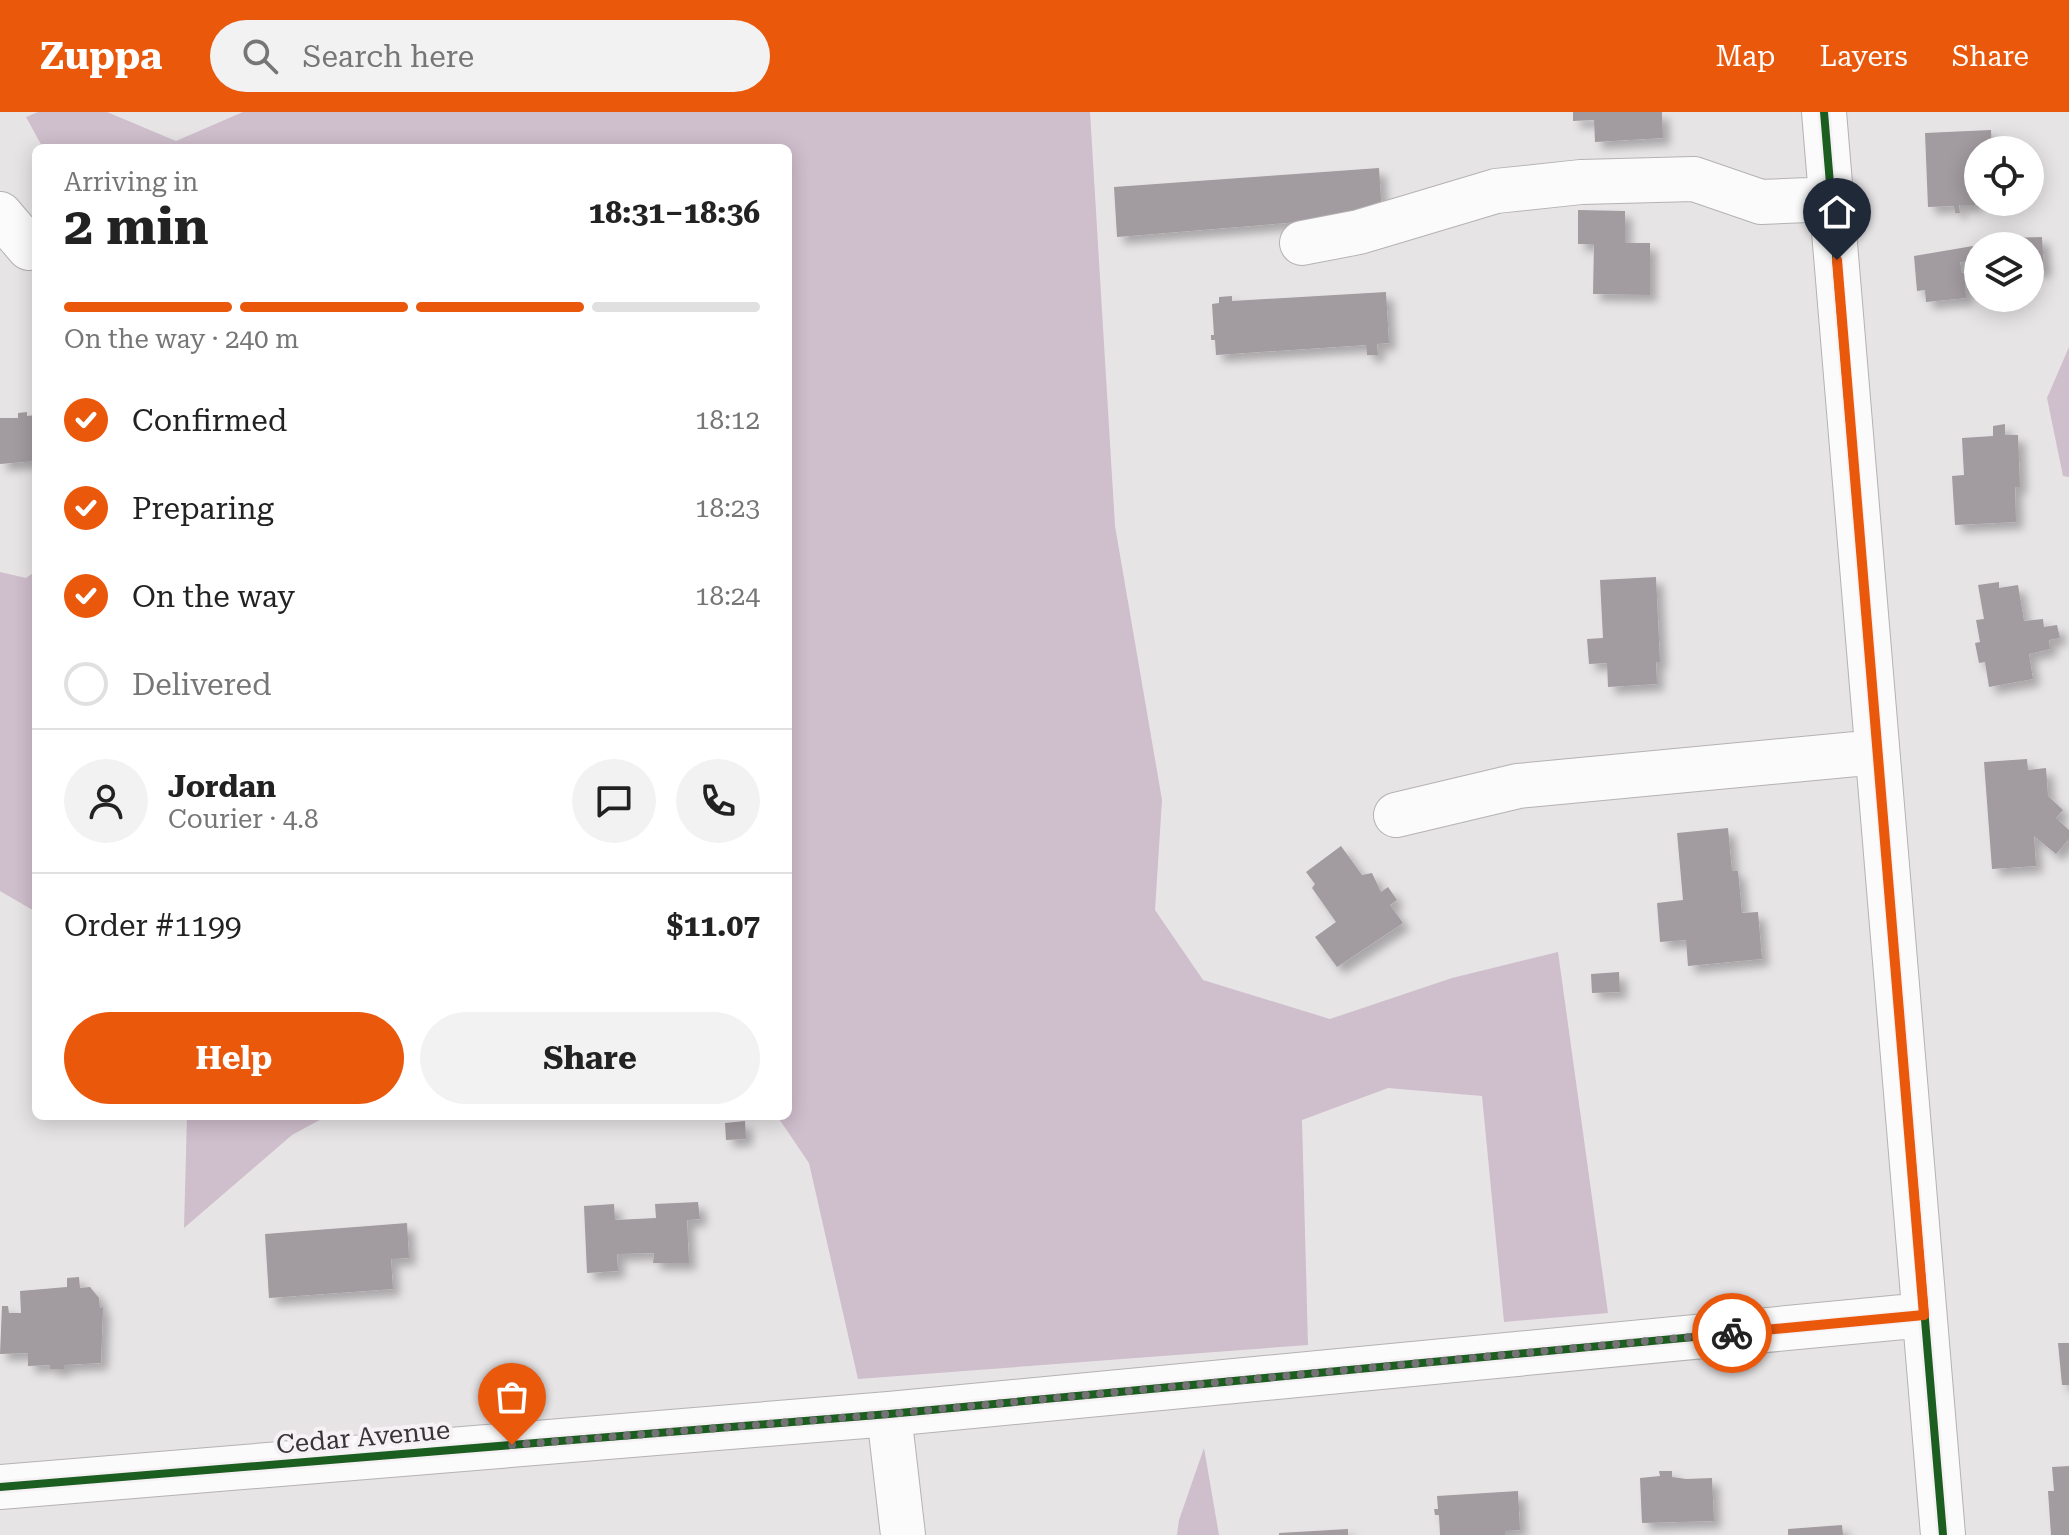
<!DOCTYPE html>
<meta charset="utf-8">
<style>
body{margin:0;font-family:"Roboto Serif",serif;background:#f2f2f2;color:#222;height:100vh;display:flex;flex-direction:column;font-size:30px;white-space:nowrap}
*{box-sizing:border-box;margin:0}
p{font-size:26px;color:#767676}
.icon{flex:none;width:44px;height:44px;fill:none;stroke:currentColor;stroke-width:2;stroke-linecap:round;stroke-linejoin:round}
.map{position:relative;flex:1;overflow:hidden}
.sheet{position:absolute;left:32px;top:32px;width:760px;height:976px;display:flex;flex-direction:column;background:#fff;border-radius:12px;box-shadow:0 4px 20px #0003}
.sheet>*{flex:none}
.controls{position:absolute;left:1964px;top:24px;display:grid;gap:16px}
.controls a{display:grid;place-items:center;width:80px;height:80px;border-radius:50%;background:#fff;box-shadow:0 4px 20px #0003;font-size:40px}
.pin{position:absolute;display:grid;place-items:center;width:68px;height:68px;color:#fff;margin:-82px -34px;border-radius:50% 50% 50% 0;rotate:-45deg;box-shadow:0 0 8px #0007}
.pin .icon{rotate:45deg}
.courier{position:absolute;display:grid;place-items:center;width:80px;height:80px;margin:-40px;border:6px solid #ea580c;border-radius:50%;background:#fff;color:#222;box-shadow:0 2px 10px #0007}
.summary em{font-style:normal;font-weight:700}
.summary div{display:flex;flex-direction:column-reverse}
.summary{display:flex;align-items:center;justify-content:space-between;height:136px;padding:0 32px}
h1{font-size:52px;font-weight:700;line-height:60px}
.bar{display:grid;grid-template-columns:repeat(4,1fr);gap:12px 8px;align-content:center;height:96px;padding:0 32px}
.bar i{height:10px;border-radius:6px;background:#e0e0e0}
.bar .selected{background:#ea580c}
.bar p{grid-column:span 4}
.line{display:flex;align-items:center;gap:20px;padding:0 32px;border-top:2px solid #e0e0e0}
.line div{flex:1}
.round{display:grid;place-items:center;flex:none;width:84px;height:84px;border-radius:42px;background:#f2f2f2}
ol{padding:0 32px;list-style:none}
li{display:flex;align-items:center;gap:24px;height:88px}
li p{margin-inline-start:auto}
li .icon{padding:8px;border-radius:50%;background:#ea580c;color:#fff;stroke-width:4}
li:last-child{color:#767676}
li i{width:44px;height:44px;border:4px solid #e0e0e0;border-radius:50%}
.cta{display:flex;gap:16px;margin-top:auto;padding:16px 32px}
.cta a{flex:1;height:92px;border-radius:48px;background:#ea580c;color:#fff;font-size:32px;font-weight:700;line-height:92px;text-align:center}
.cta a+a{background:#f2f2f2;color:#222}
header{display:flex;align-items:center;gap:48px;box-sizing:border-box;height:112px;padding:0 40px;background:#ea580c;color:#fff}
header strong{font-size:38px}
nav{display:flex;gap:44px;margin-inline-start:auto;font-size:28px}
.search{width:560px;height:72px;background:#f2f2f2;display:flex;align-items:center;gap:20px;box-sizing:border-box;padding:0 28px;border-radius:44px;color:#767676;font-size:30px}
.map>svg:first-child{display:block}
.forest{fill:#cfbecc}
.building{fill:#a29ba0;filter:url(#shadow)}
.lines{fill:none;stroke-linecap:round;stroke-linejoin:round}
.minor-casing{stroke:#b5b2b4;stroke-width:46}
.minor{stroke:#fbfbfb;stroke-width:44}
.cycleway-casing{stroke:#f5f1f4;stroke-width:13}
.cycleway{stroke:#1b5e20;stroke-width:8}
.done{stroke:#747274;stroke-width:8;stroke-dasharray:0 14.4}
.route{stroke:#ea580c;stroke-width:10}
.labels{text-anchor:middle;stroke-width:8;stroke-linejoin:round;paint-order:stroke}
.street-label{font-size:26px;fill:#363436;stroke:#f5f1f4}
</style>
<header>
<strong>Zuppa</strong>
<div class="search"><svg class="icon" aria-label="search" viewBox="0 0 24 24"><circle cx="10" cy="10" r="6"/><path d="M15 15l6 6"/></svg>Search here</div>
<nav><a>Map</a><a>Layers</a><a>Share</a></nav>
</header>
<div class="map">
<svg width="2069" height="1423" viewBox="0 0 2069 1423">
<defs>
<filter id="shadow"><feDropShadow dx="7" dy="7" stdDeviation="4" flood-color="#0004"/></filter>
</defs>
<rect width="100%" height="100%" fill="#e7e4e6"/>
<path class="forest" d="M38 0H107L176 29 243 0H1090L1115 414 1162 688 1155 798 1203 868 1330 907 1452 866 1558 840 1608 1201 1504 1210 1482 984 1388 976 1302 1008 1308 1233 858 1267 809 1051 777 1004H788V36H43L26 5Z
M2069 235V365L2063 364 2047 286Z
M36 459V800L0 779V460L26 466Z
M187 1004H327L292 1023 184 1116Z
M1204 1336 1219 1423H1177L1179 1408Z"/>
<path class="building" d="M1573 0H1662L1663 26 1595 30 1594 8 1573 9Z
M1991 18 1992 38H1978V46H1973L1975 93H1959L1960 101H1955L1954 94 1928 95 1925 21Z
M1379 56 1382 103 1117 125 1114 75Z
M1578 98 1625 99V131H1650V183L1593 182 1594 132H1578Z
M2042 125 2044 158H2030V134H2011L2010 126Z
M1973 134 1975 149 1960 150 1962 161 1971 160 1972 169 1965 170 1966 186 1926 190 1925 178 1917 179 1914 144Z
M1386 180 1389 231 1377 232 1378 243H1367L1366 233 1216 243 1215 228H1211V223H1214L1212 192 1219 191V185L1232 184V189Z
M27 300V304L36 303V349L0 352V306H18V301Z
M2005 312V323H2018L2020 375H2015L2016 410 1955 413 1952 364 1964 363 1962 326 1993 324V314Z
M1656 465 1660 550H1656L1657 572 1608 575 1607 551 1589 552 1587 527 1603 526 1600 468Z
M1999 470V476L2018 473 2024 509 2043 507 2044 515 2057 513 2060 526 2049 528 2050 537 2029 542 2033 567 1989 575 1985 550 1979 551 1975 531 1980 530 1976 508 1984 507 1978 473Z
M2027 647 2028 658 2046 656 2048 684 2063 698 2056 706 2069 718V727L2056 742 2034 724 2036 754 1992 757 1984 650Z
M1728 716 1732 759H1738L1742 801 1758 800 1762 847 1688 854 1686 828 1660 830 1657 791 1683 788 1677 721Z
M1341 734 1362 763 1372 761 1381 780 1388 775 1397 788 1390 793 1403 811 1337 855 1315 825 1336 810 1312 776 1315 772 1306 760Z
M1619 860 1620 880 1592 881 1591 862Z
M745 1009 746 1027 726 1028 725 1011Z
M698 1090 700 1107 687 1108 689 1151H653L654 1141 617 1142 618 1159 587 1161 584 1094 614 1092 615 1108 656 1106 655 1092Z
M407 1111 409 1146 391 1147 393 1177 269 1186 265 1122Z
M79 1165 80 1176 90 1175 99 1186 100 1196 103 1195 101 1251 64 1253V1257H50V1253L28 1254V1241L0 1242 2 1194H8L9 1201H21L20 1179 67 1175V1166Z
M2058 1231H2069V1273H2062Z
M2069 1354V1423H2051L2048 1379H2054L2052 1355Z
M1659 1359H1672V1365L1686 1367 1712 1366 1714 1409 1642 1411 1640 1366 1660 1364Z
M1518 1379 1520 1418 1505 1419V1423H1440L1439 1403H1435L1434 1397H1438L1437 1384Z
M1842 1413 1843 1423H1788V1417Z
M1348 1417V1423H1279V1421Z"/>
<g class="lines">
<g class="minor-casing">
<path id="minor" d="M1824 0 1943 1423
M0 102 29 136
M1302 131 1359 120 1496 79 1581 70 1694 67 1761 90 1832 87
M1396 703 1518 674 1877 640
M889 1302 903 1423
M0 1375 889 1302 1924 1203"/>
</g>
<use href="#minor" class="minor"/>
<g class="cycleway-casing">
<path id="cycleway" d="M1824 0 1943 1423
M0 1375 889 1302 1924 1203"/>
</g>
<use href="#cycleway" class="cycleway"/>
</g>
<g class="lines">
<path class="done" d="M512 1333 889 1302 1732 1221"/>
<path class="route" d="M1732 1221 1924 1203 1837 148"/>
</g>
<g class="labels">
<g class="street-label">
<text transform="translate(363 1325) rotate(-5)" y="9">Cedar Avenue</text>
</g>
</g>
</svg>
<div class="controls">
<a><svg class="icon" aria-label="locate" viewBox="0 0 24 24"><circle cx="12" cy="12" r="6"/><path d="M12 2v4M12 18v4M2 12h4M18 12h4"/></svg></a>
<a><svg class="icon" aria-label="layers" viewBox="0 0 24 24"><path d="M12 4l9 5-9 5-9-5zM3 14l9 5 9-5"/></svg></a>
</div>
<div class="pin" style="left:512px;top:1333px;background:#ea580c"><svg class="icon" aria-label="bag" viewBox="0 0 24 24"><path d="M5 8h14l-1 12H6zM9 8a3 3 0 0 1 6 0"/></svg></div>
<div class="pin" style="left:1837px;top:148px;background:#1f2937"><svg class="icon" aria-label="home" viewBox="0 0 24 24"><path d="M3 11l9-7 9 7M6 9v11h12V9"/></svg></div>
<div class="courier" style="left:1732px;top:1221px"><svg class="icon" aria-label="bike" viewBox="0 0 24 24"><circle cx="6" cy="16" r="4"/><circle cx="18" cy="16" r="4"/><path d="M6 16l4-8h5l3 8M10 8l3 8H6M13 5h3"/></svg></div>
<section class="sheet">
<div class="summary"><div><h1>2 min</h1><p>Arriving in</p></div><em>18:31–18:36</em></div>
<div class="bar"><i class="selected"></i><i class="selected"></i><i class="selected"></i><i></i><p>On the way · 240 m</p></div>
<ol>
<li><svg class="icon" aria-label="check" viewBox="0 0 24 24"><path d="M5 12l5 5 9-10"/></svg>Confirmed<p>18:12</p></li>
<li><svg class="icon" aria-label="check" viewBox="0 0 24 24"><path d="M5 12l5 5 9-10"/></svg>Preparing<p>18:23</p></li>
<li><svg class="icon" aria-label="check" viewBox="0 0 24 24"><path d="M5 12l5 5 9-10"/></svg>On the way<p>18:24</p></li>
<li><i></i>Delivered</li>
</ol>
<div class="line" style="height:144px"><a class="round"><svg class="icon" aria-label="person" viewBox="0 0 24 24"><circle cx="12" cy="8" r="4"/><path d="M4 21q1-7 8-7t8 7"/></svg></a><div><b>Jordan</b><p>Courier · 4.8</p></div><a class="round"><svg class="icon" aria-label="chat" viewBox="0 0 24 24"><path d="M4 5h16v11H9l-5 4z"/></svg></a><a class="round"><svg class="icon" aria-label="phone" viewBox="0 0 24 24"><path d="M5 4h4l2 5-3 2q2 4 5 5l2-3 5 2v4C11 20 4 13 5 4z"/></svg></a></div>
<div class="line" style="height:104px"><div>Order #1199</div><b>$11.07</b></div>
<div class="cta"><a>Help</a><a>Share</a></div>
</section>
</div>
